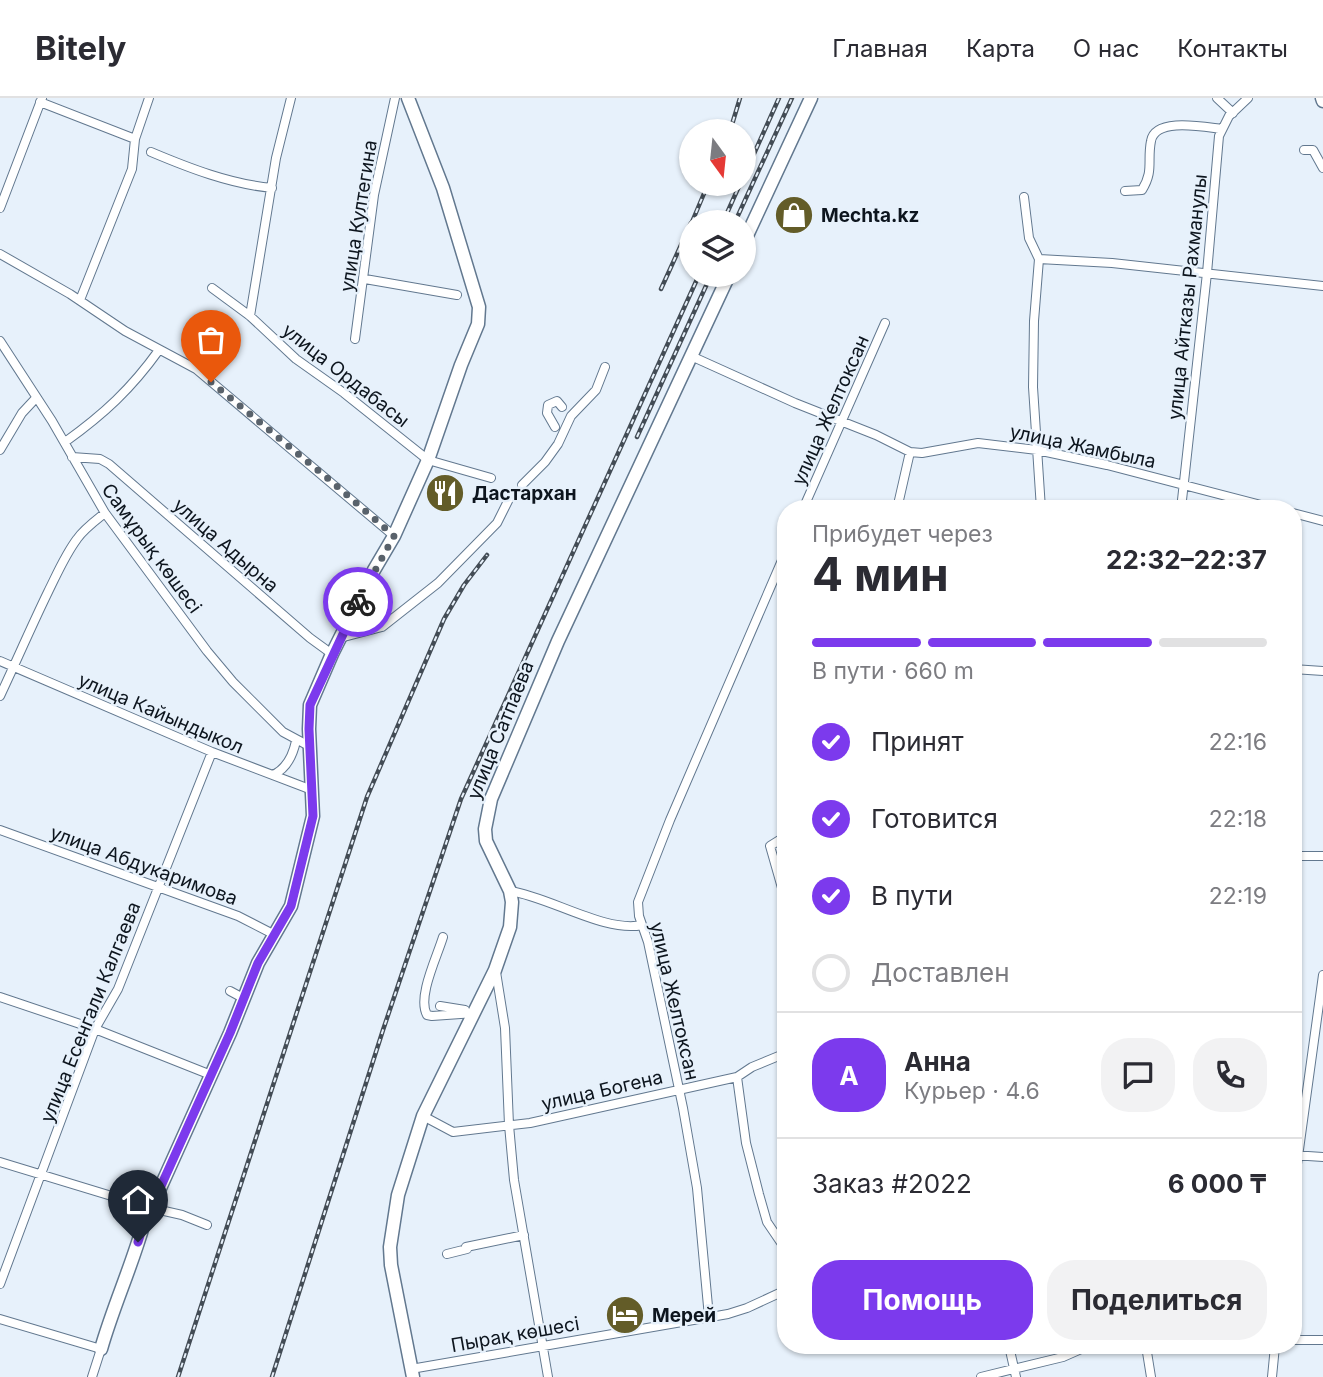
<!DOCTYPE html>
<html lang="ru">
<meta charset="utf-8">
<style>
body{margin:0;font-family:Inter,sans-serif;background:#f2f2f3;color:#2b2b33;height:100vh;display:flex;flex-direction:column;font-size:26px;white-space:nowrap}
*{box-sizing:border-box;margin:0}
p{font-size:23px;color:#7c7c81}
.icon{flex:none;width:38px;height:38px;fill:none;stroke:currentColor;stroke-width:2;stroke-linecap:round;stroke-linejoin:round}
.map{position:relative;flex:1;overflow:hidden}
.side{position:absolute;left:777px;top:402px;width:525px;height:854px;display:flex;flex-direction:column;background:#fff;border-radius:28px;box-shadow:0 2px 5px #0004}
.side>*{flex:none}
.needle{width:46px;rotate:165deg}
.buttons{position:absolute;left:679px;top:21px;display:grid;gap:14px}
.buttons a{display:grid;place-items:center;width:77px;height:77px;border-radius:50%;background:#fff;box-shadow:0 2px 5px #0004;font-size:35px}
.pin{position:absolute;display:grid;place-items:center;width:60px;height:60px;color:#fff;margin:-72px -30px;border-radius:50% 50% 50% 0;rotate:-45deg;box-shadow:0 0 7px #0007}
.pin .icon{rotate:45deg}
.courier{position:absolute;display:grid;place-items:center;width:70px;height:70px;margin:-35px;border:5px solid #7c3aed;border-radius:50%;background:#fff;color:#222;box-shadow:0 2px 9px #0007}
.headline em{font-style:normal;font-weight:700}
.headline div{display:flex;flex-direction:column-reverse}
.headline{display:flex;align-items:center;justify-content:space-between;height:119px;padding:0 35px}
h1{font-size:46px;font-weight:700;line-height:52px}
.bar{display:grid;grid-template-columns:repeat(4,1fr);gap:10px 7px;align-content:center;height:84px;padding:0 35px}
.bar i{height:9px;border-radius:5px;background:#e1e1e2}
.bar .on{background:#7c3aed}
.bar p{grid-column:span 4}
.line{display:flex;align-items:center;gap:18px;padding:0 35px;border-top:2px solid #e1e1e2}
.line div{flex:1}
.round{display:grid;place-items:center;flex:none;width:74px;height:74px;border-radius:28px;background:#f2f2f3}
ol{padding:0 35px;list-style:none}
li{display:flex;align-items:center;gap:21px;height:77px}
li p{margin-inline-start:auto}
li .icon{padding:7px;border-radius:50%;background:#7c3aed;color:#fff;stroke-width:4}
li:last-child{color:#7c7c81}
li i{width:38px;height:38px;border:4px solid #e1e1e2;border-radius:50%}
.action{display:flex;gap:14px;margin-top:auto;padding:14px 35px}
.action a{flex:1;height:80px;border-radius:28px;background:#7c3aed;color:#fff;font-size:28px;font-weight:700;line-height:80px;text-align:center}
.action a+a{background:#f2f2f3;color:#2b2b33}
header{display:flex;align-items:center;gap:42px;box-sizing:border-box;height:98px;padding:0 35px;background:#fff;border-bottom:2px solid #e1e1e2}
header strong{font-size:33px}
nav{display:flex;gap:38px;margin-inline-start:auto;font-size:24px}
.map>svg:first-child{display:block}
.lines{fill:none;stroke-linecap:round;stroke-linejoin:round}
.street-casing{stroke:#62788f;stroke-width:10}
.secondary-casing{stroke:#62788f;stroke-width:15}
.primary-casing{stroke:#62788f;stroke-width:15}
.street{stroke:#fff;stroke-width:8}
.secondary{stroke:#fff;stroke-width:12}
.primary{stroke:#fff;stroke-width:12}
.rail-casing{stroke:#434c55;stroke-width:4.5}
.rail{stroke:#e7f1fb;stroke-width:2;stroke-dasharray:5;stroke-linecap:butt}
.done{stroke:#59626b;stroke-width:7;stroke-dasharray:0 12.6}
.route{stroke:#7c3aed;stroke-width:9}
.labels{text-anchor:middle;stroke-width:5;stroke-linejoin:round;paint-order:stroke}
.poi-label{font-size:19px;font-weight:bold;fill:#0d151e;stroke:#e7f1fb;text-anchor:start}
.street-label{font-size:19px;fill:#0d151e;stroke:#e7f1fb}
</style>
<header>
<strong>Bitely</strong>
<nav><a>Главная</a><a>Карта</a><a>О нас</a><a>Контакты</a></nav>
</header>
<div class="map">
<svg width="1323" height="1279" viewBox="0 0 1323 1279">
<rect width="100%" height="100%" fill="#e7f1fb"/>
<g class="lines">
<g class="street-casing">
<path id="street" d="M1217 0 1233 15
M40 4 135 41
M1304 52H1313L1323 70
M151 54C189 70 230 86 272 90
M1125 93 1142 92C1154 73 1147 63 1151 43 1155 19 1204 29 1222 31
M1024 99 1029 140 1039 161 1034 223 1033 289 1041 411
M0 110 42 0
M0 156 70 196 125 233 196 271 394 438
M1039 161 1112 165 1323 188
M365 181 457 197
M212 190 250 218 296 261 344 295 428 362 491 380
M80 202 132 71 135 41 149 0
M250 218 276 60 291 0
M355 241 374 97 395 0
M0 243 52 323 105 415 207 553 233 584 283 634 309 648
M691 258 795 305 876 337 910 354 922 355 978 345 1037 352 1107 367 1276 411
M555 329 547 315 548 307 557 303 562 309
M65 344C104 316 131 291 159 252
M0 352 22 315 36 300
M72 359 100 361 109 366 310 540 332 556
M522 387 545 364 558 346 571 318 596 292 605 269
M803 411 885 225
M897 411 910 354
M1181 411 1207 175 1219 38 1229 18 1248 0
M1293 415 1323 423
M340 540 382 529 438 485 497 425 512 395
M0 563 212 654 312 692
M1293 571 1323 573
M0 598C16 564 31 529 48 494 57 476 65 457 77 441 84 431 95 423 105 415
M273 677C286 671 293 657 296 643
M0 732 238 818 275 837
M786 738 770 748 786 804
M1293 758H1323
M510 793C550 799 605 835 642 827
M443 839C437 859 417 899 427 917L432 918 475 915
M496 874 505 930 509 1027 514 1082 548 1279
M230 893 243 900
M0 899 95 931 211 977
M440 908 465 912
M737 979 746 1045 759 1096 767 1124 786 1152
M423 1018 453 1034 530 1025 737 979 752 969 786 955
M1293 1057 1323 1059
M0 1064 151 1110 182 1117 207 1127
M1293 1095 1323 877
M466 1149 524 1137
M447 1156 467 1151
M0 1186 95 931 118 891 212 654
M709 1219 697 1090 683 1010 648 844 639 818 638 804 670 722 786 453
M0 1221 101 1251 92 1279
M1293 1242H1323
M1009 1248 1016 1279
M1146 1248 1151 1279
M411 1271 728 1216 747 1210 786 1192
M981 1279 1063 1259 1088 1248
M1272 1279 1275 1248"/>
</g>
<g class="secondary-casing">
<path id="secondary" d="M744 144 811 0
M101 1251C113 1209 131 1170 143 1128L230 935 258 865 291 808 313 718 309 631 310 607 332 556 374 472 394 438 428 362 461 267 478 226 479 209 443 90 408 0
M413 1279 391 1167 390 1149 398 1097 423 1018 495 872 510 829 512 804 510 793 486 743 485 731 491 701 558 543 729 177"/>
</g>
<g class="primary-casing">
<path id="primary" d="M1322 0 1323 3"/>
</g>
<use href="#street" class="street"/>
<use href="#secondary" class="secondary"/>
<use href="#primary" class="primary"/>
<g class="rail-casing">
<path id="rail" d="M730 33 740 0
M744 78 779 0
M692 124 708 86
M723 124 740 86
M735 124 792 0
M661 191 691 125
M637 339 711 177
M178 1279 367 699 444 521 464 487 487 457
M272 1279 383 932 461 701 699 177"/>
</g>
<use href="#rail" class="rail"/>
</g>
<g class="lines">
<path class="done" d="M211 284 331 383 394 438 358 504"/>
<path class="route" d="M138 1144 143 1128 230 935 258 865 291 808 313 718 309 631 310 607 358 504"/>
</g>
<defs>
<g id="shop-disc" transform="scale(2.0125)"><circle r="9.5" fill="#635c28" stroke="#e7f1fb"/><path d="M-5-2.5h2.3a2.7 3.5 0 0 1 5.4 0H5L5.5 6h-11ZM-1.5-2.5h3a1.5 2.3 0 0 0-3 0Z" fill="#fff"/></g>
<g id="restaurant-disc" transform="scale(2.0125)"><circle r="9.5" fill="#635c28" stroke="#e7f1fb"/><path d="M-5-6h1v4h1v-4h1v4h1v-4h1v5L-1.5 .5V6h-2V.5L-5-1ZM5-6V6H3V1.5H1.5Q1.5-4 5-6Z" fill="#fff"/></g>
<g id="hotel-disc" transform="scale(2.0125)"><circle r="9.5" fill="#635c28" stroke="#e7f1fb"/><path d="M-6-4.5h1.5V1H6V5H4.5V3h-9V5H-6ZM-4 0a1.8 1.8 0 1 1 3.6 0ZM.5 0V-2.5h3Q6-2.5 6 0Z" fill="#fff"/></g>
</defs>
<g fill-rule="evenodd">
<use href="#shop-disc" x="794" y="117"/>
<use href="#restaurant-disc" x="445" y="395"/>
<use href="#hotel-disc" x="625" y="1217"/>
</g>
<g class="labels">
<g class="poi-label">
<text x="821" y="124">Mechta.kz</text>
<text x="472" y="402">Дастархан</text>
<text x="652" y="1224">Мерей</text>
</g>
<g class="street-label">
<text transform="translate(358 118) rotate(-81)" y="7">улица Култегина</text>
<text transform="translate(1187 199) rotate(-84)" y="7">улица Айтказы Рахманулы</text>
<text transform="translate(346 277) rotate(38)" y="7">улица Ордабасы</text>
<text transform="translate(830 312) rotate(-66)" y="7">улица Желтоксан</text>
<text transform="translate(1083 348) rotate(12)" y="7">улица Жамбыла</text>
<text transform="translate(226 447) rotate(41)" y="7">улица Адырна</text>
<text transform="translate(152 450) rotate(54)" y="7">Самұрық көшесі</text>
<text transform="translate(161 615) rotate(23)" y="7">улица Кайындыкол</text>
<text transform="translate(500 632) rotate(-68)" y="7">улица Сатпаева</text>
<text transform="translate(144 767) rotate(20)" y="7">улица Абдукаримова</text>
<text transform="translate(675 903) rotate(77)" y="7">улица Желтоксан</text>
<text transform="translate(90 914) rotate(-68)" y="7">улица Есенгали Калгаева</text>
<text transform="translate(602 992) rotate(-13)" y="7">улица Богена</text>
<text transform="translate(515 1236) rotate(-10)" y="7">Пырақ көшесі</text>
</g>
</g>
</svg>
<div class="buttons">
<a><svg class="needle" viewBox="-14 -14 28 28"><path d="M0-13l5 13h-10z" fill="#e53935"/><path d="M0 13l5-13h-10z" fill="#7c7c81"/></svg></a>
<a><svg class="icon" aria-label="layers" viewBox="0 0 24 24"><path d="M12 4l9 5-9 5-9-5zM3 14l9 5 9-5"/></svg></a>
</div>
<div class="pin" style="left:211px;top:284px;background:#ea580c"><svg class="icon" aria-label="bag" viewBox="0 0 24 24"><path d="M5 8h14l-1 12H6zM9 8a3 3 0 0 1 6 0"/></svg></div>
<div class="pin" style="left:138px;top:1144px;background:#1f2937"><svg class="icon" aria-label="home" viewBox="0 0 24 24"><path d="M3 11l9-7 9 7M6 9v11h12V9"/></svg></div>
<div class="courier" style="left:358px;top:504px"><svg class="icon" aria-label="bike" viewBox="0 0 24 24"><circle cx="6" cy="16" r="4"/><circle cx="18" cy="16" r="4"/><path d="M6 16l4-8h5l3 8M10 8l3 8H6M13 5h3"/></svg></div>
<section class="side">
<div class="headline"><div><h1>4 мин</h1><p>Прибудет через</p></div><em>22:32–22:37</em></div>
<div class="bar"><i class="on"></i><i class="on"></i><i class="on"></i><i></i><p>В пути · 660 m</p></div>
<ol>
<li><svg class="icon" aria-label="check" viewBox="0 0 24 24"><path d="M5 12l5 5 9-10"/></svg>Принят<p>22:16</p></li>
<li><svg class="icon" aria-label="check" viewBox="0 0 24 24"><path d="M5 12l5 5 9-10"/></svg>Готовится<p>22:18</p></li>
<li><svg class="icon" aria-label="check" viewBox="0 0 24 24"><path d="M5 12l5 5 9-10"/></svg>В пути<p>22:19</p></li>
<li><i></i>Доставлен</li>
</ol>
<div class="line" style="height:126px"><b class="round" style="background:#7c3aed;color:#fff">А</b><div><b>Анна</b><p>Курьер · 4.6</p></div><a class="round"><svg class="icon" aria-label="chat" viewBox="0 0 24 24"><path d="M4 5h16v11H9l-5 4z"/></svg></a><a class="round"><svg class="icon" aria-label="phone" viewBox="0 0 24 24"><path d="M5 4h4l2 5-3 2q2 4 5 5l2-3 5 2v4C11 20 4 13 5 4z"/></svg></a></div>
<div class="line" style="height:91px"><div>Заказ #2022</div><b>6 000 ₸</b></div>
<div class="action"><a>Помощь</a><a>Поделиться</a></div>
</section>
</div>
